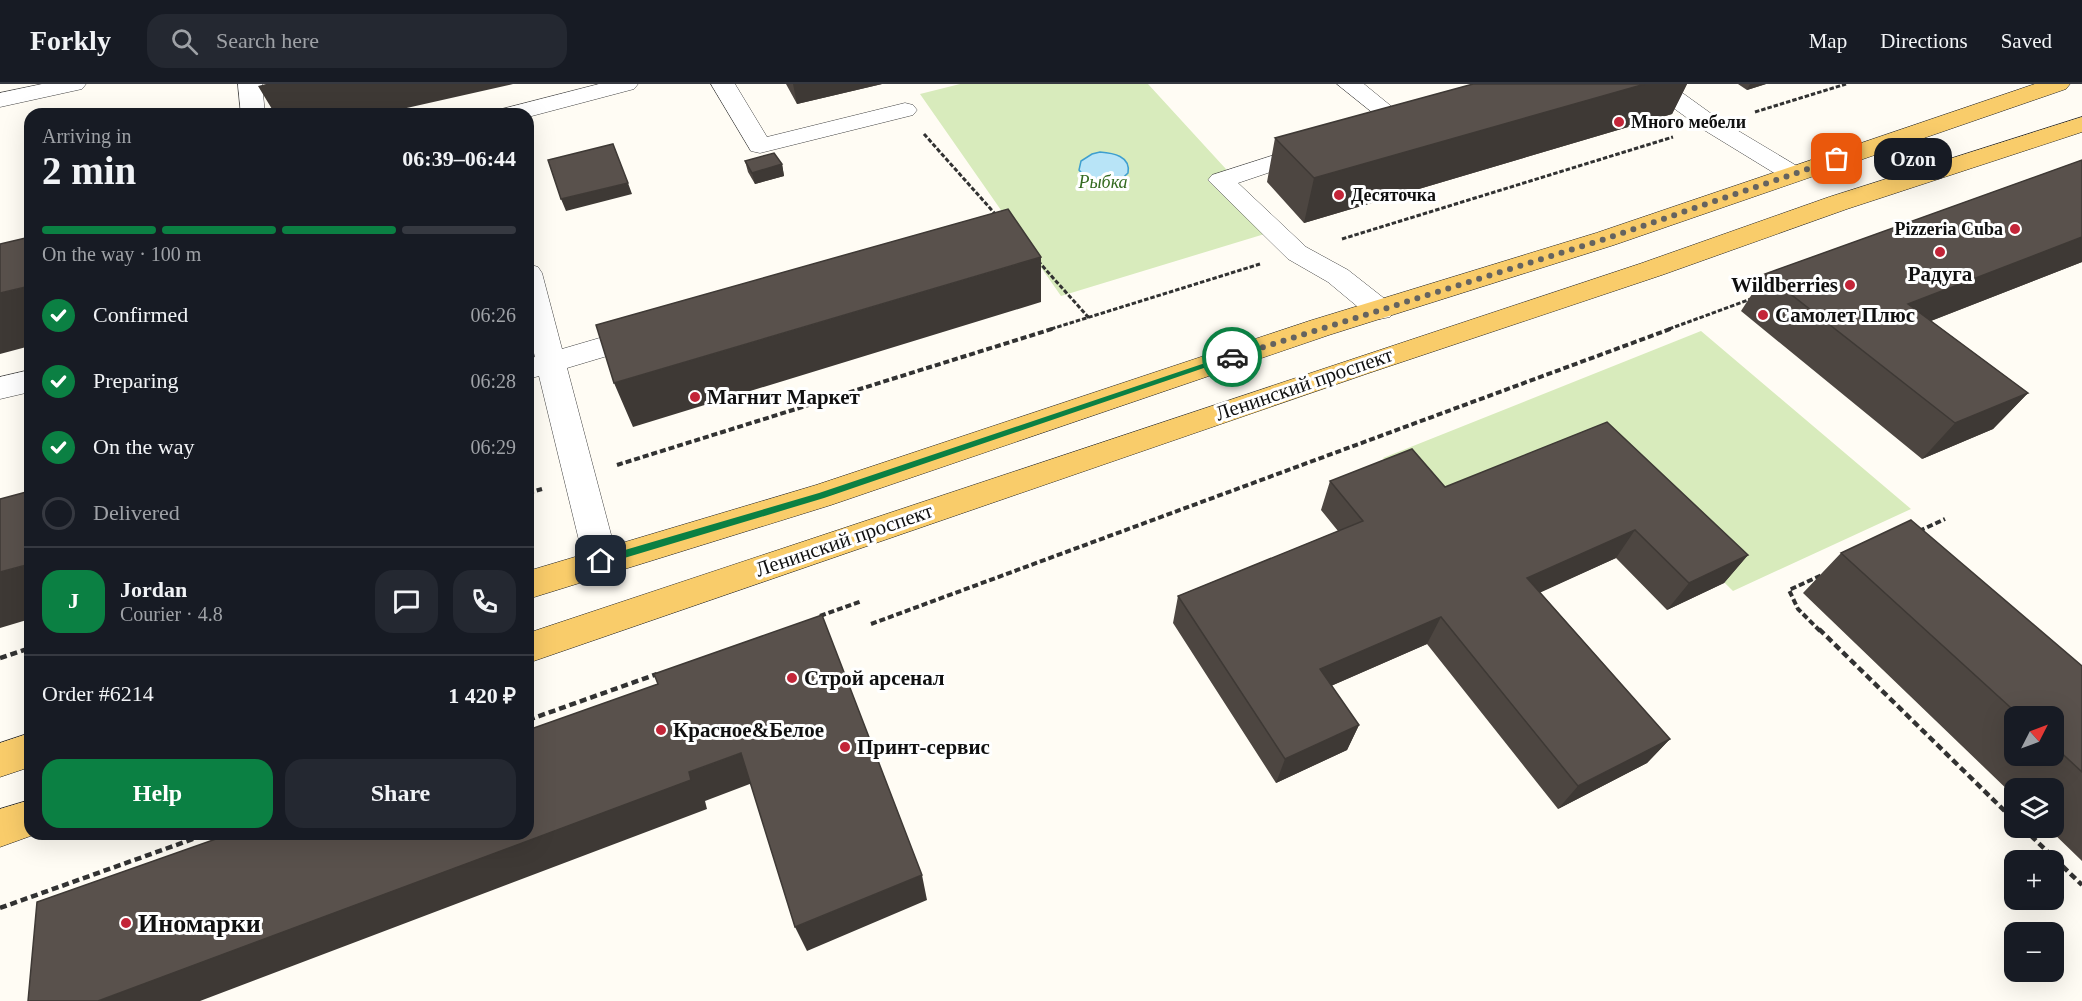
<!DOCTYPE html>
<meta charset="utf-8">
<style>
body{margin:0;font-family:Georgia,serif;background:#242831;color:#f1f3f6;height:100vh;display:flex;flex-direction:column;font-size:22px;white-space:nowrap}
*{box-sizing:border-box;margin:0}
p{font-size:20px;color:#9ea1a6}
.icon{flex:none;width:33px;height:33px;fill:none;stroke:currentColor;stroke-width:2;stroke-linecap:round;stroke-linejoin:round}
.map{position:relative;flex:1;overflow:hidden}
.details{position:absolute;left:24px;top:24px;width:510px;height:732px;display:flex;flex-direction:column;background:#171b24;border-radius:18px;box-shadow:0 6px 24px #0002}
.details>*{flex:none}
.needle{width:39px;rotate:48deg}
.controls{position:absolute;left:2004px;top:622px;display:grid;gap:12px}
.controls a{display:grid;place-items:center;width:60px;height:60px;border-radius:12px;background:#171b24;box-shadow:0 6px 24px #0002;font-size:30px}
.pin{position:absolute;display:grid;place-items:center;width:51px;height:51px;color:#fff;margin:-26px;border-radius:12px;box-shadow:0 3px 9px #0006}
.courier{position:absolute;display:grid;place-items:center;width:60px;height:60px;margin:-30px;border:4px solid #0b8043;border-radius:50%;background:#fff;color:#222;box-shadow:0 2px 8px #0007}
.bubble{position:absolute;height:42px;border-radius:18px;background:#171b24;box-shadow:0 6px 24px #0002;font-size:20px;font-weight:800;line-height:42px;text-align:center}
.headline em{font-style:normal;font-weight:800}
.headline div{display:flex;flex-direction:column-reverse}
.headline{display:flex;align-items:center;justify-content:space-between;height:102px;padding:0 18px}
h1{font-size:39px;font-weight:800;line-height:45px}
.bar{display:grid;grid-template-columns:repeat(4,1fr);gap:9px 6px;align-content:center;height:72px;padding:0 18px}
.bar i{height:8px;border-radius:4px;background:#363941}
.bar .active{background:#0b8043}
.bar p{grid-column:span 4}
.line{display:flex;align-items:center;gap:15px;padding:0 18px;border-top:2px solid #363941}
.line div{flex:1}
.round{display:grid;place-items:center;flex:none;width:63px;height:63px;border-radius:18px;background:#242831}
ol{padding:0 18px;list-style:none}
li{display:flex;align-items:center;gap:18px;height:66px}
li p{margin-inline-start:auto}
li .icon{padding:6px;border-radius:50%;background:#0b8043;color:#fff;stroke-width:4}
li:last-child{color:#9ea1a6}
li i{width:33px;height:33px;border:3px solid #363941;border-radius:50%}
.action{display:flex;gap:12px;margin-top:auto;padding:12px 18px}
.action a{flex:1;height:69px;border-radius:18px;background:#0b8043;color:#fff;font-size:24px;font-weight:800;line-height:69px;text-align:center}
.action a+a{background:#242831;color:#f1f3f6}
header{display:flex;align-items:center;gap:36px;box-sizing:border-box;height:84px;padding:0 30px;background:#171b24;border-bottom:2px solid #363941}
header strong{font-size:28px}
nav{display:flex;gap:33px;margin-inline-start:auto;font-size:21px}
.search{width:420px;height:54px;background:#242831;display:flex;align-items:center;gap:15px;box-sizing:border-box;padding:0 21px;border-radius:18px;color:#9ea1a6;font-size:22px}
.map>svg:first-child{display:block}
.green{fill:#d8ebbc}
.water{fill:#b8e4f7;stroke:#3e9fcf;stroke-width:1.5}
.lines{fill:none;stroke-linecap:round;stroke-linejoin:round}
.minor-casing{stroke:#434343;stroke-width:1}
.major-casing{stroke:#212121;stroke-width:1}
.path-far2{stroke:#323232;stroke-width:3;stroke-dasharray:4.5 2;stroke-linecap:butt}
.path-far1{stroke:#323232;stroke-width:4;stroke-dasharray:6 3;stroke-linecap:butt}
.path{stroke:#323232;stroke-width:4.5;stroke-dasharray:7 4;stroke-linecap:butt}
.minor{fill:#fff;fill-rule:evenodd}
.major{fill:#f9cc6a;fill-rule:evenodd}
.wall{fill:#4d4641;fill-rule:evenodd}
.shaded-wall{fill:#3e3935}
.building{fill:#59514c;stroke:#3e3935;stroke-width:1.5}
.route{fill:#0b8043}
.done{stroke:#646360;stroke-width:6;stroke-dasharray:0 10.8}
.poi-dot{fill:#c32538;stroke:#fff;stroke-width:2}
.labels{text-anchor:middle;stroke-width:6;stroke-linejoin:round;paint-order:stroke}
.far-poi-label{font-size:18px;font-weight:bold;fill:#101010;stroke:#fff;text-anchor:start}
.far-park-label{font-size:18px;font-style:italic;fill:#346a1f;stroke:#fff}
.poi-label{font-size:21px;font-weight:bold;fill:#101010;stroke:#fff;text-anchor:start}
.street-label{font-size:21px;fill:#101010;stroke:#fff}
.near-poi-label{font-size:26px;font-weight:bold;fill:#101010;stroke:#fff;text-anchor:start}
</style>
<header>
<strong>Forkly</strong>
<div class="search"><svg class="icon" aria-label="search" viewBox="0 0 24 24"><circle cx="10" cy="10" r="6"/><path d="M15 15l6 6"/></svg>Search here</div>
<nav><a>Map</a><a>Directions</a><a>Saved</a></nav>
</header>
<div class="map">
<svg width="2082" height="917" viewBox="0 0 2082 917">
<rect width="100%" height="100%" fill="#fffcf4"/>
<path class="green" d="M960 0H1148L1281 145 1061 212 920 10Z
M1701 247 1911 425 1733 507 1590 367 1433 432 1383 374Z"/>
<path class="water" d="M1100 68C1113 69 1131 72 1128 89 1116 103 1090 102 1079 86L1081 77 1092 70Z"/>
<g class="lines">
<g class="minor-casing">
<path id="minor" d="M42 0H86L82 5 0 23V9Z
M238 0H262L265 30H241Z
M599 0H638L634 5 528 33V30H498L502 25Z
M711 0H735L767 53 905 19 913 21 917 26 913 31 760 69 751 67Z
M1337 0H1364L1413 40 1409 45 1401 47 1393 45Z
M1643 0H1670L1720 36 1802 85 1805 90 1802 95 1793 98 1784 95 1704 46 1647 5Z
M1312 59 1321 61 1324 66 1321 71 1238 99 1306 163 1348 186 1390 219 1394 226 1390 233 1380 235 1370 233 1328 198 1288 175 1208 96 1212 91Z
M528 180 538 183 542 189 562 265 644 241 654 244 658 251 654 258 567 284 618 477 613 487 601 491 589 487 584 477 539 292 528 295V275L535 273 528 245Z
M30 286V308L0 315V293Z"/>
</g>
<g class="major-casing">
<path id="major" d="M2035 0H2070L2066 5 1614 161 1329 251 831 421 528 515V487L816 401 1309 237 1596 149Z
M2082 33V48L1847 125 1662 191 1366 290 528 579V549L1642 179 1829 113Z
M30 649V683L0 693V659Z
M30 716V750H36L0 763V725Z"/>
</g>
<path class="path-far2" d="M1755 28 1846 0
M924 50 997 132
M1342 155 1673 53
M1038 177 1089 234
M1051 245 1260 180
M1669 245 1751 215"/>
<path class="path-far1" d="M617 381 1055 244
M528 409 542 405
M1919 447 1945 435
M820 532 862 517
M871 540 1673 244
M1820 547 1798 525 1789 506 1822 491"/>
<path class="path" d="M1819 545 2014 736
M0 574 30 564
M528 636 657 590
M2023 744 2082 801
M0 824 207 750"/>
<use href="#minor" class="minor"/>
<use href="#major" class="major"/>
</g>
<path class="wall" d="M786 0H882L797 20Z
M1473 0H1687L1672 30 1304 139 1267 98 1275 54Z
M1738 0H1766L1747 6Z
M2082 76V178L1931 237 2028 309 1993 345 1922 375 1741 227 1765 190Z
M745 77 782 80 784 92 755 100 748 88Z
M1330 397 1445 403 1748 471 1724 499 1667 526 1616 474 1540 508 1670 655 1647 679 1558 725 1427 560 1331 602 1359 641 1347 666 1276 699 1173 539 1178 512 1338 447 1321 426Z
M1841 469 2082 582V777L2048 744H2054V705H2014V712L1803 509ZM2014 633H2054V672H2014Z"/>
<path class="shaded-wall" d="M266 0H513L380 30H377L376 28 365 30H275L258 2Z
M793 0H882L797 20Z
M1645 0H1687L1672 30 1304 139 1314 94Z
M1750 0H1766L1747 6Z
M782 80 784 92 755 100 752 89Z
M628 99 632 110 566 127 561 115Z
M2082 153V178L1879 257 1908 220Z
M1041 173V218L633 343 614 299Z
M30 202V262L0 270V209Z
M2028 309 1993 345 1922 375 1955 339Z
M1635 446 1616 474 1511 522 1527 494Z
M1748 471 1724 499 1667 526 1689 499Z
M30 480V535L0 544V488Z
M1441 533 1427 560 1310 611 1320 585Z
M1359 641 1347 666 1276 699 1285 675Z
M1670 655 1647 679 1558 725 1578 702Z
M741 669 755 698 705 717 707 725 200 917H98L689 688Z
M922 791 927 816 807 867 795 843Z"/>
<path class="building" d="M1473 0H1645L1314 94 1275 54Z
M613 60 628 99 561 115 548 76Z
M774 69 782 80 752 89 745 77Z
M2082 76V153L1908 220 2028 309 1955 339 1765 190Z
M1008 125 1041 173 614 299 596 241Z
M30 153V202L0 209V160Z
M1607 338 1748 471 1689 499 1635 446 1527 494 1670 655 1578 702 1441 533 1320 585 1359 641 1285 675 1178 512 1363 437 1330 397 1412 365 1445 403Z
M30 407V480L0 488V415Z
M1911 436 2082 582V688L2054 662V633H2021L1841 469Z
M822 531 922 791 795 843 741 669 689 688 691 696 98 917H28L37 818 230 750H528V646L658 600 654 590Z"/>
<path class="route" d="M1229 271 1236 273 824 414 601 481 596 477 601 473 819 409Z"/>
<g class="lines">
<path class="done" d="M1232 273 1605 155 1837 75"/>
</g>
<g class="poi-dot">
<circle cx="1619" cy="38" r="6"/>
<circle cx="1339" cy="111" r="6"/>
<circle cx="2015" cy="145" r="6"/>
<circle cx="1940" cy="168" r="6"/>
<circle cx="1850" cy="201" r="6"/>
<circle cx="1763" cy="231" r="6"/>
<circle cx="695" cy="313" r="6"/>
<circle cx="792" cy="594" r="6"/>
<circle cx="661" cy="646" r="6"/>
<circle cx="845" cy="663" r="6"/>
<circle cx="126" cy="839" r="6"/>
</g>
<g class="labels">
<g class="far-poi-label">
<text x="1631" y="44">Много мебели</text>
<text x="1351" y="117">Десяточка</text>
<text x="2003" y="151" text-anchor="end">Pizzeria Cuba</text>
</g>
<g class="far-park-label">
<text x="1103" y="104">Рыбка</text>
</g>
<g class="poi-label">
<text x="1940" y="197" text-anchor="middle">Радуга</text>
<text x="1838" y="208" text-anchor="end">Wildberries</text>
<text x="1775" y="238">Самолет Плюс</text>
<text x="707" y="320">Магнит Маркет</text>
<text x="804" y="601">Строй арсенал</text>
<text x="673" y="653">Красное&amp;Белое</text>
<text x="857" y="670">Принт-сервис</text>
</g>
<g class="street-label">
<text transform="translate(1304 300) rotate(-19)" y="7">Ленинский проспект</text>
<text transform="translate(844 456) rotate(-19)" y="7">Ленинский проспект</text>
</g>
<g class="near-poi-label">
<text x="138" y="848">Иномарки</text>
</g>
</g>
</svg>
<div class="controls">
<a><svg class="needle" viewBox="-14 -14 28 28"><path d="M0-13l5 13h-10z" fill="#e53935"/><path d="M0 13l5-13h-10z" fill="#9ea1a6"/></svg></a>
<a><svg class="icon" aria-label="layers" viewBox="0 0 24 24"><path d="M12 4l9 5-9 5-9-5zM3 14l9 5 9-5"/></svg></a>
<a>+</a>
<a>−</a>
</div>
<div class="pin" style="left:1837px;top:75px;background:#ea580c"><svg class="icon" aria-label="bag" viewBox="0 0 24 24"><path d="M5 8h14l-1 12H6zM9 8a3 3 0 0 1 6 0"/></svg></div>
<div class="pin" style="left:601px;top:477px;background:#1f2937"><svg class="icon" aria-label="home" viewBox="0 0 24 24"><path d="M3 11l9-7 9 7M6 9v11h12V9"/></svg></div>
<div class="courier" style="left:1232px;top:273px"><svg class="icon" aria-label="car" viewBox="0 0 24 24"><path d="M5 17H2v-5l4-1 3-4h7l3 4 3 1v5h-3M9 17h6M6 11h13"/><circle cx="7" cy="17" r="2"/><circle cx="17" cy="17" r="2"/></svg></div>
<div class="bubble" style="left:1874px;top:54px;width:78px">Ozon</div>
<section class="details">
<div class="headline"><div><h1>2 min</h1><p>Arriving in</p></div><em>06:39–06:44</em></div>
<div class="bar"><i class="active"></i><i class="active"></i><i class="active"></i><i></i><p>On the way · 100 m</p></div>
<ol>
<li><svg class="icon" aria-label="check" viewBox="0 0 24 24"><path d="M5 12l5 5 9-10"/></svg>Confirmed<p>06:26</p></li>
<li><svg class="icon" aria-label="check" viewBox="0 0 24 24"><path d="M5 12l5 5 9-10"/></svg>Preparing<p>06:28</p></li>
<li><svg class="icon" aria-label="check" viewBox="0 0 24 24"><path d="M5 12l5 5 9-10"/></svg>On the way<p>06:29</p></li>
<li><i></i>Delivered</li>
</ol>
<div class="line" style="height:108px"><b class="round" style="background:#0b8043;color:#fff">J</b><div><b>Jordan</b><p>Courier · 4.8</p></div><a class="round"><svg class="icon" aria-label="chat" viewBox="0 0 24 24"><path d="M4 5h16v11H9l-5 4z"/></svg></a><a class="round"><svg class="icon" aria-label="phone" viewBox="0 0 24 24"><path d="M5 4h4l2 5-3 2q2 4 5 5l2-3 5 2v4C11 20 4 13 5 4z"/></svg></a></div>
<div class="line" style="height:78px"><div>Order #6214</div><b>1 420 ₽</b></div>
<div class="action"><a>Help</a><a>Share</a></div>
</section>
</div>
